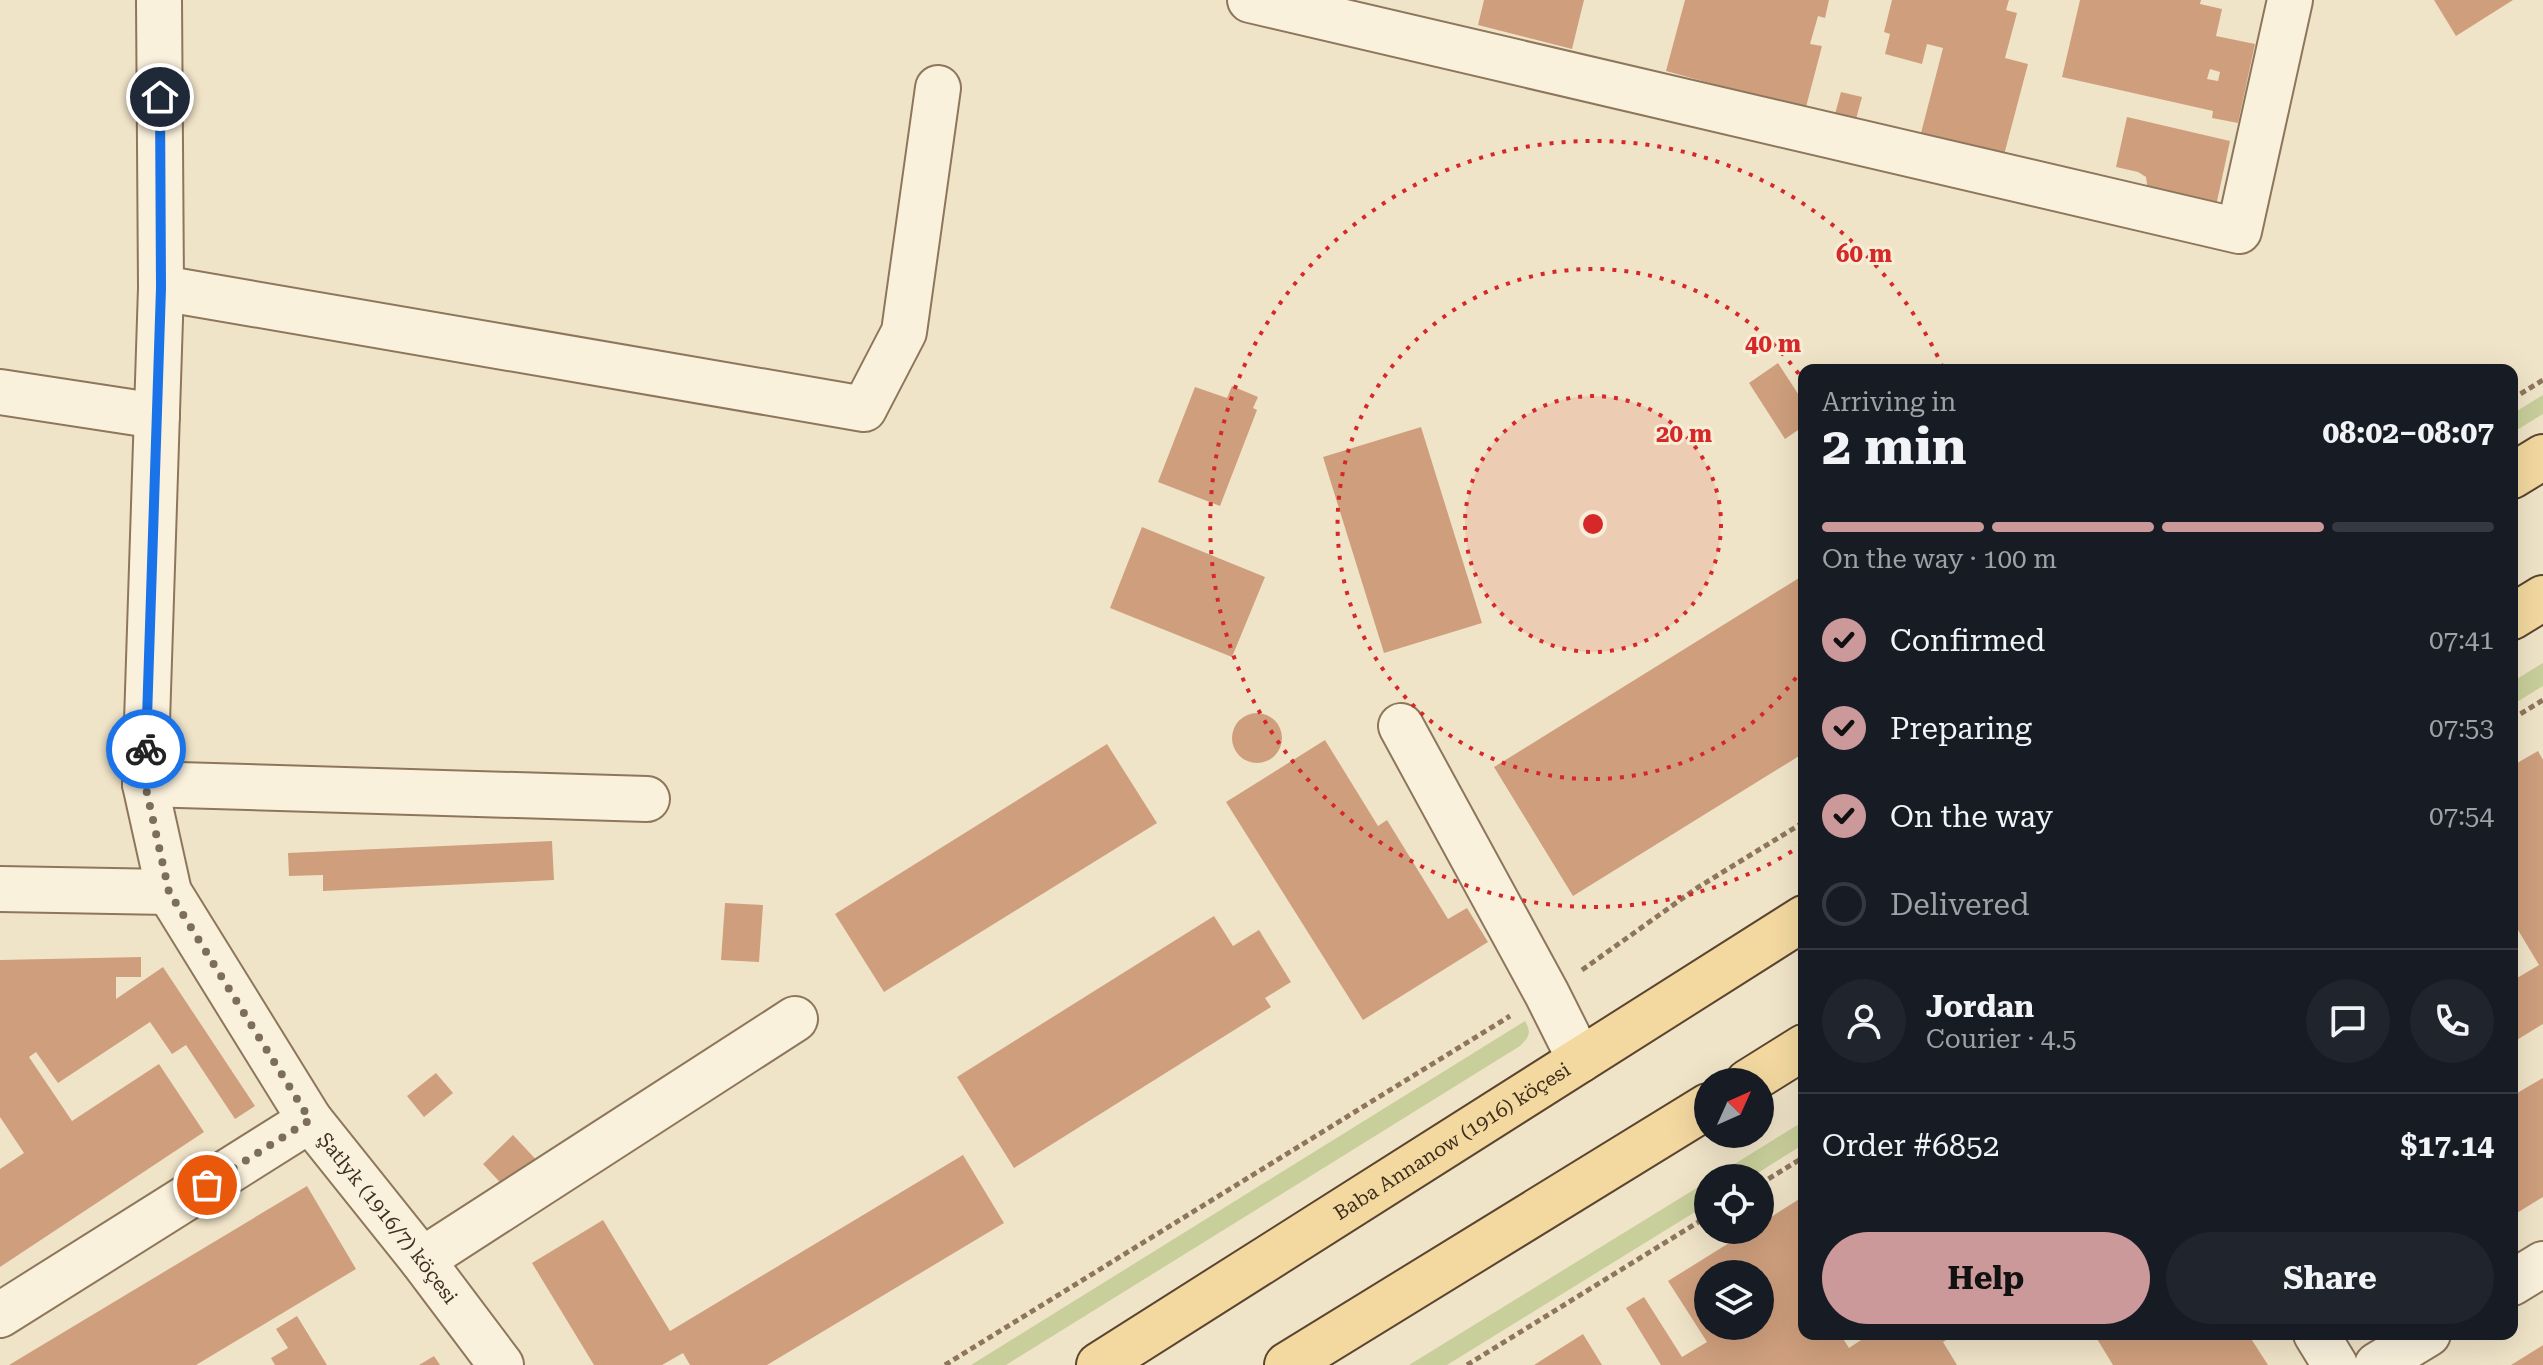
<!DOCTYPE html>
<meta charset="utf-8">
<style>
body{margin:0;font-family:"Roboto Serif",serif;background:#20242c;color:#f1f3f6;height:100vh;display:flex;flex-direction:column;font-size:30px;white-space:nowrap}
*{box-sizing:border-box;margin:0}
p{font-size:26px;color:#9ea1a6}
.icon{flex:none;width:44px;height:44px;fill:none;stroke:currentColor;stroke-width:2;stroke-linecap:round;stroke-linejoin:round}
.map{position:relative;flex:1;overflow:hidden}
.sheet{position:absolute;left:1798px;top:364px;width:720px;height:976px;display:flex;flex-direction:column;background:#171b24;border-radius:16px;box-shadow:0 8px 32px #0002}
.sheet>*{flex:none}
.needle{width:52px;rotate:45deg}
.fabs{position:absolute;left:1694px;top:1068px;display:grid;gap:16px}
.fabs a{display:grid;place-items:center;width:80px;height:80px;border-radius:50%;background:#171b24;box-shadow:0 8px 32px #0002;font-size:40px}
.pin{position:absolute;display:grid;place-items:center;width:68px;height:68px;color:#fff;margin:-34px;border:4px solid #fff;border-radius:50%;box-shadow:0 2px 8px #0007}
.courier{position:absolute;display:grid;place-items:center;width:80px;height:80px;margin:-40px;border:6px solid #1a73e8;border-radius:50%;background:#fff;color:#222;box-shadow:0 2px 10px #0007}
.head em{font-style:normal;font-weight:700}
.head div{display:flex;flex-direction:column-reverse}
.head{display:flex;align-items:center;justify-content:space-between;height:136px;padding:0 24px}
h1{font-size:52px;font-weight:700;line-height:60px}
.bar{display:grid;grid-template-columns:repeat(4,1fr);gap:12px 8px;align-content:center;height:96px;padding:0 24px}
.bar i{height:10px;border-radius:6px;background:#363941}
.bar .current{background:#cc999b}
.bar p{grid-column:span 4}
.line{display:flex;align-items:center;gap:20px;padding:0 24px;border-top:2px solid #363941}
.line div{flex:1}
.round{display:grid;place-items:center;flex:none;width:84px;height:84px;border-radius:42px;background:#20242c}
ol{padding:0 24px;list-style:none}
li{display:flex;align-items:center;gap:24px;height:88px}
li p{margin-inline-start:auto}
li .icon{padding:8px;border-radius:50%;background:#cc999b;color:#111;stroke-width:4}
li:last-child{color:#9ea1a6}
li i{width:44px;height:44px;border:4px solid #363941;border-radius:50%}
.button{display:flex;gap:16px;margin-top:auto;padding:16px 24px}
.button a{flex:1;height:92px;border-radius:48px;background:#cc999b;color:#111;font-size:32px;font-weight:700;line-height:92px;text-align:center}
.button a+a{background:#20242c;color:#f1f3f6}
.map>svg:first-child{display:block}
.green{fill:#c9cf9b}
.building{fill:#cf9f7d;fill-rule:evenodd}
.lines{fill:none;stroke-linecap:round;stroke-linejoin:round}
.minor-casing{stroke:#8d765c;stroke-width:48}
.major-casing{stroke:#5b4430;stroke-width:48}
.path{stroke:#8d765c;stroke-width:5;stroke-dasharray:6 4;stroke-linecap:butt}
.minor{stroke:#faf1dc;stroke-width:44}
.major{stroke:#f3d9a0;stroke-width:44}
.done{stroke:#7c6e5b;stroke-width:8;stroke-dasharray:0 14.4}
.route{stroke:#1a73e8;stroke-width:10}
.ring{fill:none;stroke:#d62828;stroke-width:4;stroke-dasharray:4 8}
.labels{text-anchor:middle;stroke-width:6;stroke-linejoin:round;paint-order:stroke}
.street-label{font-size:20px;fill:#3d2e20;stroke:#f7eed8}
.centre{fill:#d62828;stroke:#f7eed8;stroke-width:4}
.ring-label{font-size:24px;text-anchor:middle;font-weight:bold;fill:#d62828;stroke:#f7eed8;stroke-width:6;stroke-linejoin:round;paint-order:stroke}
</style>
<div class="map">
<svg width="2543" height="1365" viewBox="0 0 2543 1365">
<rect width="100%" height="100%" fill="#f0e4c8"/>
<path class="green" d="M2543 395V414L2512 433V414Z
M2543 663V686L2512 705V682Z
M1525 1021C1532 1033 1529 1037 1520 1046L1006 1365H971Z
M1804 1121V1144L1750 1178H1712Z
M1708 1181V1204L1447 1365H1409Z"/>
<path class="building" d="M1484 0H1584L1572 49 1478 25Z
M1685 0H1829L1825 18 1818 16 1810 44 1822 46 1806 107 1793 106 1666 71Z
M1892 0H2009L2006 10 2017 13 2005 58 2028 64 2004 155 1921 133 1943 48 1927 44 1922 64 1885 54 1890 34 1884 32Z
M2080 0H2201L2200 4 2222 9 2216 36 2255 44 2238 123 2212 118 2213 111 2062 77ZM2210 69 2220 72 2218 81 2207 79Z
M2434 0H2513L2456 36Z
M1841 92 1862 97 1856 119 1835 114Z
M2127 117 2230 141 2216 206 2148 191 2146 177 2138 172 2116 167Z
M1778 363 1804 403V426L1785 439 1749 383Z
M1232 386 1258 397 1253 408 1257 410 1220 506 1158 482 1195 387 1227 398Z
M1421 427 1482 623 1384 653 1323 457Z
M1142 527 1265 577 1232 657 1110 608Z
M1804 575V753L1573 896 1494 767Z
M1232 738a25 25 0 1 1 50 0a25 25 0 1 1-50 0Z
M1325 740 1378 826 1387 820 1448 919 1467 908 1488 942 1363 1020 1226 802Z
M1107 744 1157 823 884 992 835 914Z
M2538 751 2543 760V1024L2512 1043V981L2539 965 2512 920V766Z
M552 841 554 880 323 891V875L289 876 288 853Z
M725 903 763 905 759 962 721 960Z
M1214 916 1233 946 1259 930 1291 982 1265 998 1271 1007 1014 1168 957 1077Z
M141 957V977H116V999L163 967 255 1106 235 1119 186 1045 172 1054 150 1022 58 1083 36 1052 29 1057 72 1121 159 1064 204 1132 0 1267V1169L24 1153 0 1117V960Z
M436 1073 453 1093 424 1117 407 1096Z
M2543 1078V1197L2512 1216V1096Z
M513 1135 542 1166 511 1194 483 1164Z
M963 1155 1004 1223 767 1365H690L683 1353 662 1365H594L532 1263 603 1220 670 1331Z
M307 1186 356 1269 196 1365H9Z
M1804 1196V1334H1840L1849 1348 1864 1338 1862 1334H1956L1943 1342 1957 1365H1661L1626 1308 1644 1297 1682 1357 1707 1342 1668 1281 1750 1230H1760V1224ZM1708 1274H1760V1326H1708Z
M297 1316 327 1365H275L271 1358 288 1348 276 1329Z
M1583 1334 1602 1365H1534Z
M2094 1334H2248L2268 1365H2113Z
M2543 1345V1365H2511Z
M434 1356 440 1365H419Z"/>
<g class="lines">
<g class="minor-casing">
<g id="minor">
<path id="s1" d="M159 0 161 288 145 784 169 892 310 1120 422 1260 501 1365"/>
<path d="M1250 0 2239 231 2290 0"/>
<path d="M161 288 864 409 904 332 938 88"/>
<path d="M0 392 157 416"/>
<path d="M1401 726 1547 994 1580 1060"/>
<path d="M145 784 647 799"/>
<path d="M0 889 169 892"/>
<path d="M422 1260 795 1019"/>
<path d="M2512 1283 2543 1264"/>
<path d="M0 1315 310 1120"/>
<path d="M2316 1334 2335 1365"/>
<path d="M2377 1365 2428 1334"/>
</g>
</g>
<g class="major-casing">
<g id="major">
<path d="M2512 476 2543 457"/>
<path d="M2512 617 2543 598"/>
<path d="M1748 1082 1804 1047"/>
<path id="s2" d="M1099 1365 1804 918"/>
<path d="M1287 1365 1708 1106"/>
</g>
</g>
<path class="path" d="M2512 399 2543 380
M2512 719 2543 700
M1582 970 1697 888 1804 822
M1760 1184 1804 1157
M945 1365 1510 1016
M1467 1365 1708 1216"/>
<use href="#minor" class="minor"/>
<use href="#major" class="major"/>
</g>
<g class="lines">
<path class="done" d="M146 749 145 784 169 892 310 1120 207 1185"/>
<path class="route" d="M146 749 161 288 160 97"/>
</g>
<circle cx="1593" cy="524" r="128" fill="#d62828" fill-opacity=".12"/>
<g class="ring">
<circle cx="1593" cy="524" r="128"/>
<path d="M1803 668A255 255 0 1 1 1803 380"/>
<path d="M1802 845A383 383 0 1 1 1943 368"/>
</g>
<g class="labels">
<g class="street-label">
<text dy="7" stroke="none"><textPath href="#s2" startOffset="418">Baba Annanow (1916) köçesi</textPath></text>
<text dy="7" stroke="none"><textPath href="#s1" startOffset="1288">Şatlyk (1916/7) köçesi</textPath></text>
</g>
</g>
<circle cx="1593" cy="524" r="12" class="centre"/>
<g class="ring-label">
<text x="1864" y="262">60 m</text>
<text x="1773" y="352">40 m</text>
<text x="1684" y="442">20 m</text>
</g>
</svg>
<div class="fabs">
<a><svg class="needle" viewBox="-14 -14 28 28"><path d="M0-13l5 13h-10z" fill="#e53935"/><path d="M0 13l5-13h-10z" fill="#9ea1a6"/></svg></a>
<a><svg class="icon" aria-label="locate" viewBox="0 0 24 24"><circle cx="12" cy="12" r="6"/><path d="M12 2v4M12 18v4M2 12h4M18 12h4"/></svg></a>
<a><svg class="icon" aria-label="layers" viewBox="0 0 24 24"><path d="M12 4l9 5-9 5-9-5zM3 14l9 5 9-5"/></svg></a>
</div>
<div class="pin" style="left:207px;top:1185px;background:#ea580c"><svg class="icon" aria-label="bag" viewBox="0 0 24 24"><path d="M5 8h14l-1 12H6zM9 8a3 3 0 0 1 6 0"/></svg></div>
<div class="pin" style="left:160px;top:97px;background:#1f2937"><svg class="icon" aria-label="home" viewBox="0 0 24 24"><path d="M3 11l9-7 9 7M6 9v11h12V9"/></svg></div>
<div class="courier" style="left:146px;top:749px"><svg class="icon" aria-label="bike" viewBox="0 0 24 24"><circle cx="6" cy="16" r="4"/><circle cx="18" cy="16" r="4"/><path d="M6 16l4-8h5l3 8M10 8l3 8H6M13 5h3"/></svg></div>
<section class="sheet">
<div class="head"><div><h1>2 min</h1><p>Arriving in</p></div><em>08:02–08:07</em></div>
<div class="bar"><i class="current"></i><i class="current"></i><i class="current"></i><i></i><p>On the way · 100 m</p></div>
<ol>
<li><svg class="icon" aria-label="check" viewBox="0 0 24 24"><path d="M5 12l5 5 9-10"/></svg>Confirmed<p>07:41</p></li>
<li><svg class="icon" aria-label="check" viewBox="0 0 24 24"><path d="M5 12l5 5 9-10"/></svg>Preparing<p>07:53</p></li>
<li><svg class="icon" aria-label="check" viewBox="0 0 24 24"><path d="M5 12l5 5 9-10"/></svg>On the way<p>07:54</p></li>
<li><i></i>Delivered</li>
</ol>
<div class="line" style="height:144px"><a class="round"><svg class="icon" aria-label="person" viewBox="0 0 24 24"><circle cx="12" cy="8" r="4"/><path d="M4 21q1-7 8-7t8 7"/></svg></a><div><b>Jordan</b><p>Courier · 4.5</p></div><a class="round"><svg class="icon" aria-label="chat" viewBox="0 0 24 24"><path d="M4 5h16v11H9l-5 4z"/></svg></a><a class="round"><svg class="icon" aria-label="phone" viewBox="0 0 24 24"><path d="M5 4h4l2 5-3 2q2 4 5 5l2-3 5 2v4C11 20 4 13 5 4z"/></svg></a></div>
<div class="line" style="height:104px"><div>Order #6852</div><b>$17.14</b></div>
<div class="button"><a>Help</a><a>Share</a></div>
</section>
</div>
